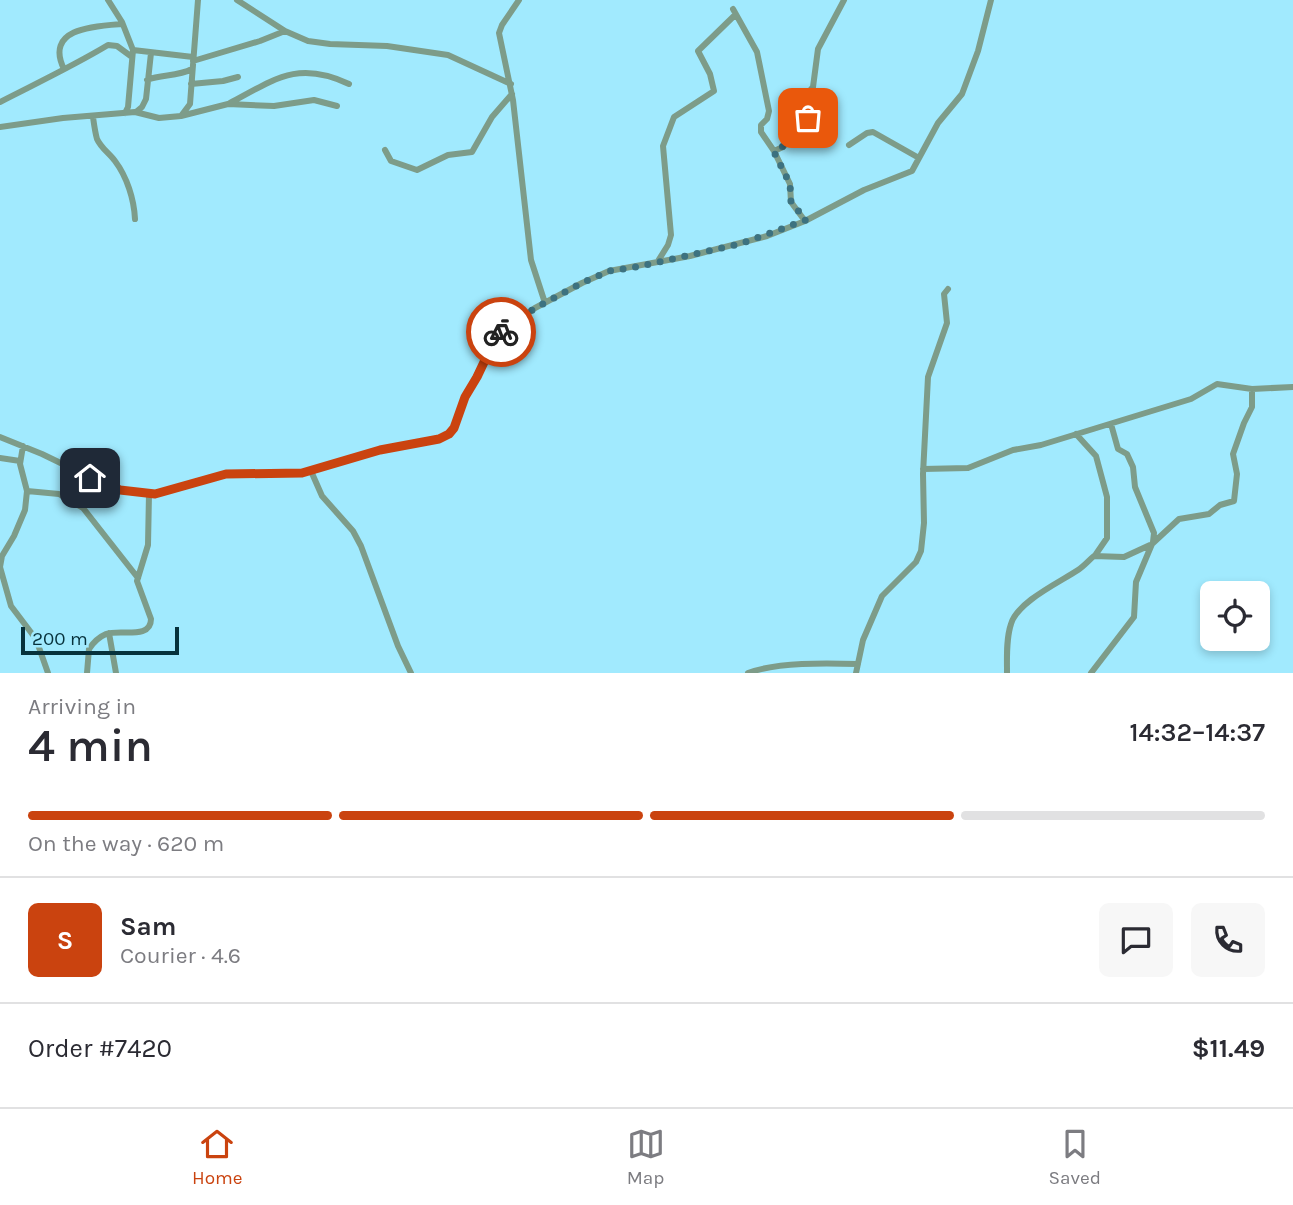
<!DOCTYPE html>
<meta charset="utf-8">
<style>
body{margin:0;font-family:Karla,sans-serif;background:#f7f7f7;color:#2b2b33;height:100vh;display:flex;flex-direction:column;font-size:26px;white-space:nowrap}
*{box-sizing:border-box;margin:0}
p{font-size:23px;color:#7c7c81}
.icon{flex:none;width:38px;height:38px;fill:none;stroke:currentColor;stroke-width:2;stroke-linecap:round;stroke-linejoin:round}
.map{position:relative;height:673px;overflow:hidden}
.details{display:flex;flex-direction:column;background:#fff;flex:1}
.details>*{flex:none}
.fabs{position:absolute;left:1200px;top:581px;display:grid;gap:14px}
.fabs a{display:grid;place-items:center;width:70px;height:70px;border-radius:10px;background:#fff;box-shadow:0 4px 10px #0003;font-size:35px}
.scale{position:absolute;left:21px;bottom:18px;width:158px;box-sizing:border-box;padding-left:7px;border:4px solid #07323c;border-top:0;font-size:19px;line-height:24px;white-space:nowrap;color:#07323c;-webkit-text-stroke:5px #a1eafe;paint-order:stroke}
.pin{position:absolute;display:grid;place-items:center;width:60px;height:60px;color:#fff;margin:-30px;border-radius:14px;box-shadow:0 4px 10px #0006}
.courier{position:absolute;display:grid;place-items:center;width:70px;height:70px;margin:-35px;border:5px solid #ca430f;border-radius:50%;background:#fff;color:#222;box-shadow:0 2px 9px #0007}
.headline em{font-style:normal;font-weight:600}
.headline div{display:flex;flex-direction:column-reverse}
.headline{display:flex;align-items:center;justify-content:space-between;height:119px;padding:0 28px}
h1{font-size:46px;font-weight:600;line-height:52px}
.bar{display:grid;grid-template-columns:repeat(4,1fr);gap:10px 7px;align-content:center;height:84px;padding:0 28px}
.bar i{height:9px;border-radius:5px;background:#e1e1e2}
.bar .on{background:#ca430f}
.bar p{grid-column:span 4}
.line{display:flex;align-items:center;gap:18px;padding:0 28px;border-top:2px solid #e1e1e2}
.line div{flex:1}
.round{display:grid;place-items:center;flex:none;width:74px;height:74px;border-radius:10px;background:#f7f7f7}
.dock{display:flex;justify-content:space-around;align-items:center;height:98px;border-top:2px solid #e1e1e2;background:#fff;font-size:19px;color:#7c7c81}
.dock a{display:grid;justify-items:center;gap:4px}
.dock .on{color:#ca430f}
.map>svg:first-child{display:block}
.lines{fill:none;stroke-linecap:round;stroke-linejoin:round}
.minor{stroke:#7d9c89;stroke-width:6}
.done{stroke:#3d7280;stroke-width:7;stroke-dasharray:0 12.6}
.route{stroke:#ca430f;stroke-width:9}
</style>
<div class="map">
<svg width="1293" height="673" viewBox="0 0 1293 673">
<rect width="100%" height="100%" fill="#a1eafe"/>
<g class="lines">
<path class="minor" d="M108 0 122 22 133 50 128 107 125 113
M237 0 285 31 308 41 330 44 387 46 448 55 511 84
M519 0 502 25 499 33 513 100 531 260 545 303
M733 9 757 52 769 111 767 119 761 125V132L774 151 790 184 791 202 805 221
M133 50 193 57
M193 61 260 41 285 31
M64 69C44 28 95 26 122 24
M147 80C162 74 177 77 192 69
M191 84 223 81 238 77
M0 102C37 83 73 66 108 45L117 46 132 57
M230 103C275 79 298 60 349 84
M136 112 142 107 146 99 151 53
M181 116 228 104 274 106 314 100 337 106
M93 117C94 124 95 132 97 139 101 148 109 153 115 161 127 177 134 199 135 219
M0 127 63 118 135 112 159 118 181 116 190 104 198 0
M849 145 867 133 873 132 919 158
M385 150 391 161 417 170 448 155 472 152 492 117 512 94
M774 151 783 147 808 119 807 94 813 87 818 49 844 0
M658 261 668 245 671 235 663 146 674 117 714 91 710 74 698 51 735 15
M1111 424 1118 449 1127 454 1133 467 1135 487 1154 533 1153 542
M1076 434 1096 456 1107 497V538L1096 554
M0 437 42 454 106 485 131 492 155 494 226 474H289L311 471 380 450 444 437 454 428 465 397 498 335 535 308 582 283 609 271 690 256 767 236 805 221 864 190 912 171 938 123 962 94 978 51 991 0
M23 446 20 464 27 491 25 510 14 536 2 556 0 567 11 606 36 639 48 673
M0 458 20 461
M923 469 968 468 1013 450 1041 445 1191 399 1217 384 1252 389 1293 387
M311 471 322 496 353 531 361 546 398 646 411 673
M27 491 59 494 83 508 138 578
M109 633 116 673
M87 673 89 649C93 643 99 637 106 634 120 629 151 640 151 619L137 581 148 545 149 494
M748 673C777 662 826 663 858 664
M856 673 863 640 882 596 916 562 921 551 924 523 923 474 928 377 947 323 944 294 948 289
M1007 673C1007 657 1006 639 1011 624 1017 602 1060 582 1078 570 1084 566 1089 560 1094 556L1124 557 1150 545
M1091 673 1134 617 1136 582 1152 544 1179 519 1209 514 1220 505 1234 501 1237 474 1233 454 1244 423 1252 407V389"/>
</g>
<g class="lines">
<path class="done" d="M501 332 535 308 582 283 609 271 636 267 740 244 806 220 791 202 790 184 774 152 782 147 808 118"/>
<path class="route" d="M90 478 120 490 155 494 226 474 302 473 380 450 439 439 449 434 454 428 465 397 477 377 494 341 501 332"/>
</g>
</svg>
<div class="fabs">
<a><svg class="icon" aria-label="locate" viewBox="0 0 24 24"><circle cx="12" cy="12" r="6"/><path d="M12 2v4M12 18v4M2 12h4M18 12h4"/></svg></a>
</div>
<div class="scale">200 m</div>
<div class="pin" style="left:808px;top:118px;background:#ea580c"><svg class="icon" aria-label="bag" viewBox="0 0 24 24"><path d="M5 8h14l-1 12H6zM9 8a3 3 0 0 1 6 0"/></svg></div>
<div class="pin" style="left:90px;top:478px;background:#1f2937"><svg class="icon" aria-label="home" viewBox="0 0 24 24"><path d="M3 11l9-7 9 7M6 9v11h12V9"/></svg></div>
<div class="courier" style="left:501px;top:332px"><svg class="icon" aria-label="bike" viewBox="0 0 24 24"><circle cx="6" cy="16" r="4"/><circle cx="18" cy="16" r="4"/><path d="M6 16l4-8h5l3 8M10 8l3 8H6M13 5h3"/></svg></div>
</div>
<section class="details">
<div class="headline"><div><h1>4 min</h1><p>Arriving in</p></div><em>14:32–14:37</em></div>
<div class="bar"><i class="on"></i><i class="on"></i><i class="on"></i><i></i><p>On the way · 620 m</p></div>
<div class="line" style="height:126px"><b class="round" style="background:#ca430f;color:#fff">S</b><div><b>Sam</b><p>Courier · 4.6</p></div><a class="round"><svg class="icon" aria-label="chat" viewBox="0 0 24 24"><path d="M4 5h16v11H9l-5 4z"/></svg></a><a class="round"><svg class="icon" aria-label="phone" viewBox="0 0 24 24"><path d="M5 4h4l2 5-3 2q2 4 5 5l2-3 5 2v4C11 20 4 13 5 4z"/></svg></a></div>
<div class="line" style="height:91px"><div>Order #7420</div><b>$11.49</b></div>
</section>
<nav class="dock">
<a class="on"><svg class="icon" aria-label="home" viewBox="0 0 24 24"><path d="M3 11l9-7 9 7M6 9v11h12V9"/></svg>Home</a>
<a><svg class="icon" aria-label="map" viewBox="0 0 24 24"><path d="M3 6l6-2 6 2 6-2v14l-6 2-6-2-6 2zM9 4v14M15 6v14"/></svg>Map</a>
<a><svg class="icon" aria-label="saved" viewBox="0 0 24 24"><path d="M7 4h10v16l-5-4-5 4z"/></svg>Saved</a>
</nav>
